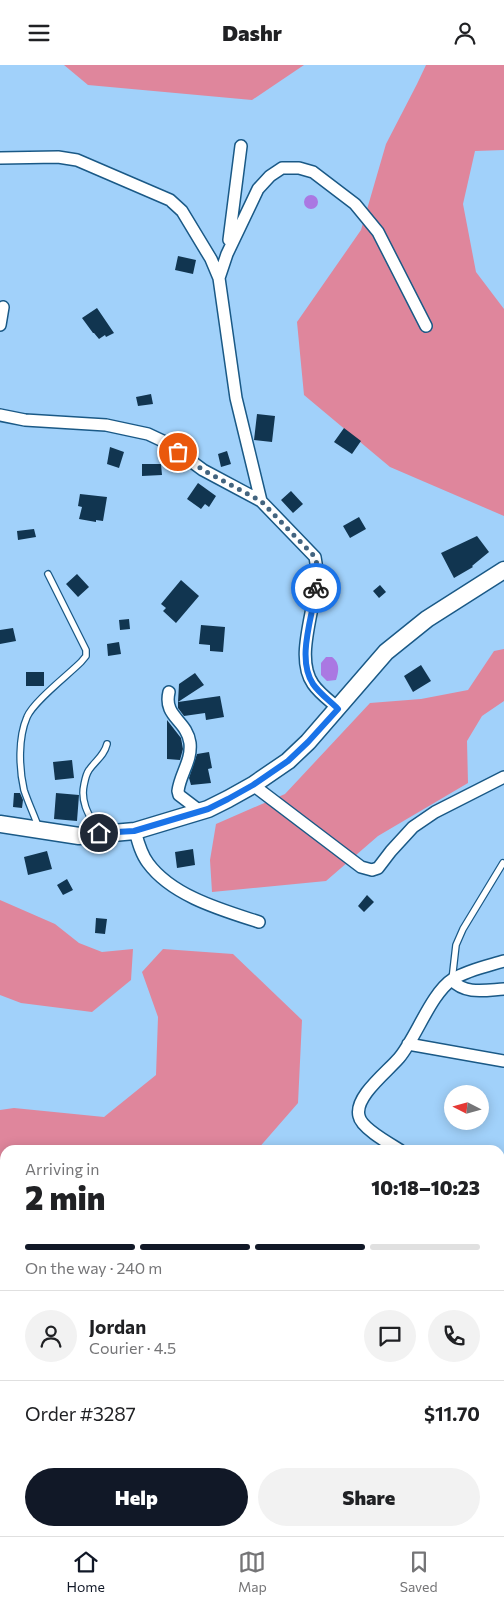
<!DOCTYPE html>
<meta charset="utf-8">
<style>
body{margin:0;font-family:Commissioner,sans-serif;background:#f2f2f2;color:#202124;height:100vh;display:flex;flex-direction:column;font-size:19px;white-space:nowrap}
*{box-sizing:border-box;margin:0}
p{font-size:16px;color:#757577}
.icon{flex:none;width:28px;height:28px;fill:none;stroke:currentColor;stroke-width:2;stroke-linecap:round;stroke-linejoin:round}
.map{position:relative;flex:1;overflow:hidden}
.drawer{position:absolute;left:0px;top:1080px;width:505px;height:391px;display:flex;flex-direction:column;background:#fff;border-radius:15px 15px 0 0;box-shadow:0 2px 12px #0003}
.drawer>*{flex:none}
.needle{width:32px;rotate:276deg}
.controls{position:absolute;left:444px;top:1020px;display:grid;gap:10px}
.controls a{display:grid;place-items:center;width:45px;height:45px;border-radius:50%;background:#fff;box-shadow:0 2px 12px #0003;font-size:25px}
.pin{position:absolute;display:grid;place-items:center;width:42px;height:42px;color:#fff;margin:-21px;border:2px solid #fff;border-radius:50%;box-shadow:0 1px 5px #0007}
.courier{position:absolute;display:grid;place-items:center;width:50px;height:50px;margin:-25px;border:4px solid #1a73e8;border-radius:50%;background:#fff;color:#222;box-shadow:0 1px 6px #0007}
.headline em{font-style:normal;font-weight:800}
.headline div{display:flex;flex-direction:column-reverse}
.headline{display:flex;align-items:center;justify-content:space-between;height:85px;padding:0 25px}
h1{font-size:32px;font-weight:800;line-height:38px}
.bar{display:grid;grid-template-columns:repeat(4,1fr);gap:8px 5px;align-content:center;height:60px;padding:0 25px}
.bar i{height:6px;border-radius:4px;background:#e0e0e0}
.bar .on{background:#111827}
.bar p{grid-column:span 4}
.line{display:flex;align-items:center;gap:12px;padding:0 25px;border-top:1px solid #e0e0e0}
.line div{flex:1}
.round{display:grid;place-items:center;flex:none;width:52px;height:52px;border-radius:26px;background:#f2f2f2}
.action{display:flex;gap:10px;margin-top:auto;padding:10px 25px}
.action a{flex:1;height:58px;border-radius:30px;background:#111827;color:#fff;font-size:20px;font-weight:800;line-height:58px;text-align:center}
.action a+a{background:#f2f2f2;color:#202124}
header{display:flex;justify-content:space-between;align-items:center;height:65px;padding:0 25px;background:#fff;font-size:22px;font-weight:800}
.dock{display:flex;justify-content:space-around;align-items:center;height:70px;border-top:1px solid #e0e0e0;background:#fff;font-size:14px;color:#757577}
.dock a{display:grid;justify-items:center;gap:2px}
.dock .on{color:#111827}
.map>svg:first-child{display:block}
.green{fill:#df869c}
.water{fill:#aa78e2}
.building{fill:#113550}
.lines{fill:none;stroke-linecap:round;stroke-linejoin:round}
.service-casing{stroke:#1a5986;stroke-width:8}
.minor-casing{stroke:#1a5986;stroke-width:14}
.secondary-casing{stroke:#1a5986;stroke-width:19}
.service{stroke:#fff;stroke-width:5.5}
.minor{stroke:#fff;stroke-width:11}
.secondary{stroke:#fff;stroke-width:16}
.done{stroke:#43647f;stroke-width:5;stroke-dasharray:0 9}
.route{stroke:#1a73e8;stroke-width:6}
</style>
<header><svg class="icon" aria-label="menu" viewBox="0 0 24 24"><path d="M4 6h16M4 12h16M4 18h16"/></svg>Dashr<svg class="icon" aria-label="person" viewBox="0 0 24 24"><circle cx="12" cy="8" r="4"/><path d="M4 21q1-7 8-7t8 7"/></svg></header>
<div class="map">
<svg width="504" height="1471" viewBox="0 0 504 1471">
<rect width="100%" height="100%" fill="#a1d1fa"/>
<path class="green" d="M64 0H304L252 35 88 20Z
M426 0H504V85L475 86 463 139 476 207 504 244V451L390 402 304 330 297 257 361 165 386 79 417 19Z
M504 584V636L482 651 467 676 468 718 378 771 326 816 212 827 210 795 216 759 285 729 370 638 421 634 468 625 494 586Z
M0 835 55 859 79 878 102 887 133 884 131 915 92 947 21 938 0 930Z
M163 884 233 889 302 955 298 1038 257 1085H5V1268L0 1267V1045L14 1043 104 1052 156 1010 158 952 142 907Z"/>
<path class="water" d="M304 137a7 7 0 1 1 14 0a7 7 0 1 1-14 0Z
M326 592H332C340 598 339 606 336 615L327 616 321 610V598Z"/>
<path class="building" d="M178 191 196 195 193 209 175 205Z
M97 243 114 268 106 272 105 270 99 274 94 268H93L82 253Z
M151 329 153 339 138 341 136 332Z
M257 349 275 351 272 377 254 375Z
M344 363 361 376 352 389 334 377Z
M110 382 124 387 119 403 107 399Z
M227 386 231 399 221 402 218 389Z
M142 399H161L162 410 142 411Z
M198 418 216 431 209 442 205 439 201 444 187 434Z
M291 426 303 439 293 448 281 435Z
M80 429 107 432 103 456 96 455V457L79 454 82 442 78 441Z
M359 452 366 464 350 473 343 461Z
M34 464 36 472 18 475 17 466Z
M477 471 489 487 472 501 473 502 454 513 441 488Z
M77 509 89 522 78 532 66 519Z
M181 515 199 531 176 558 163 546 166 543 161 539Z
M380 520 386 527 379 533 373 526Z
M129 554 130 564 120 565 119 555Z
M201 560 225 562 223 587 210 586V580L199 579Z
M13 563 16 576 0 579V565Z
M119 577 121 589 108 591 107 579Z
M421 600 431 616 413 627 404 611Z
M26 607H44V621H26Z
M195 608 204 620 178 637 179 619Z
M220 631 224 652 206 655 205 648 184 651 178 643V637Z
M167 655 181 673 183 684 180 695 167 694Z
M209 687 212 703 208 704 211 718 191 720 189 713 197 689Z
M72 695 74 713 55 715 53 697Z
M14 728H20L23 735 22 743 13 742Z
M56 728 79 730 77 756 54 754Z
M193 784 195 800 177 803 175 787Z
M47 786 52 804 28 810 24 792Z
M67 814 73 825 63 830 57 820Z
M367 830 374 837 364 847 358 841Z
M96 853 107 854 105 869 95 868Z"/>
<g class="lines">
<g class="service-casing">
<path id="service" d="M38 761C34 750 28 737 24 725 19 703 18 673 27 652 33 637 68 610 81 597L86 591V585L48 509
M99 768C90 752 80 738 84 720 85 715 86 709 89 705 96 695 104 691 107 679
M452 915 456 880 463 864 503 798"/>
</g>
<g class="minor-casing">
<path id="minor" d="M0 93 58 92 77 95 170 135 182 146 211 194 219 213 236 333 261 436
M229 175 241 81
M219 213 227 189 258 124 270 111 282 103H299L313 107 355 139 378 167 426 261
M0 260 3 242
M0 350 25 355 106 360 148 369 165 377 203 405 261 436 315 492C324 530 291 587 313 619 319 628 330 636 338 643
M169 627C163 652 187 655 190 678 192 696 180 709 178 726L179 730 200 746
M253 720 361 802 372 805 378 803 391 786 413 762 435 747 504 712
M135 766C138 777 141 789 148 798 172 831 222 845 259 857
M452 915C465 930 486 925 504 924
M408 979 504 996
M400 1085C390 1079 361 1063 359 1051 354 1032 387 1007 399 993 416 973 431 928 453 914 468 905 487 901 504 896
M500 1210 504 1216
M0 1360 5 1358
M0 1402 5 1396
M22 1466 24 1471
M197 1466 201 1471
M458 1466 464 1471"/>
</g>
<g class="secondary-casing">
<path id="secondary" d="M0 759 79 771 135 766 208 744 228 734 253 720 288 696 308 677 386 587 427 554 504 505"/>
</g>
<use href="#service" class="service"/>
<use href="#minor" class="minor"/>
<use href="#secondary" class="secondary"/>
</g>
<g class="lines">
<path class="done" d="M178 387 203 405 261 436 315 492 318 503 316 523"/>
<path class="route" d="M99 768 134 766 208 744 228 734 253 720 288 696 308 677 338 644C330 636 319 628 313 619 296 593 313 551 316 523"/>
</g>
</svg>
<div class="controls">
<a><svg class="needle" viewBox="-14 -14 28 28"><path d="M0-13l5 13h-10z" fill="#e53935"/><path d="M0 13l5-13h-10z" fill="#757577"/></svg></a>
</div>
<div class="pin" style="left:178px;top:387px;background:#ea580c"><svg class="icon" aria-label="bag" viewBox="0 0 24 24"><path d="M5 8h14l-1 12H6zM9 8a3 3 0 0 1 6 0"/></svg></div>
<div class="pin" style="left:99px;top:768px;background:#1f2937"><svg class="icon" aria-label="home" viewBox="0 0 24 24"><path d="M3 11l9-7 9 7M6 9v11h12V9"/></svg></div>
<div class="courier" style="left:316px;top:523px"><svg class="icon" aria-label="bike" viewBox="0 0 24 24"><circle cx="6" cy="16" r="4"/><circle cx="18" cy="16" r="4"/><path d="M6 16l4-8h5l3 8M10 8l3 8H6M13 5h3"/></svg></div>
<section class="drawer">
<div class="headline"><div><h1>2 min</h1><p>Arriving in</p></div><em>10:18–10:23</em></div>
<div class="bar"><i class="on"></i><i class="on"></i><i class="on"></i><i></i><p>On the way · 240 m</p></div>
<div class="line" style="height:90px"><a class="round"><svg class="icon" aria-label="person" viewBox="0 0 24 24"><circle cx="12" cy="8" r="4"/><path d="M4 21q1-7 8-7t8 7"/></svg></a><div><b>Jordan</b><p>Courier · 4.5</p></div><a class="round"><svg class="icon" aria-label="chat" viewBox="0 0 24 24"><path d="M4 5h16v11H9l-5 4z"/></svg></a><a class="round"><svg class="icon" aria-label="phone" viewBox="0 0 24 24"><path d="M5 4h4l2 5-3 2q2 4 5 5l2-3 5 2v4C11 20 4 13 5 4z"/></svg></a></div>
<div class="line" style="height:65px"><div>Order #3287</div><b>$11.70</b></div>
<div class="action"><a>Help</a><a>Share</a></div>
</section>
</div>
<nav class="dock">
<a class="on"><svg class="icon" aria-label="home" viewBox="0 0 24 24"><path d="M3 11l9-7 9 7M6 9v11h12V9"/></svg>Home</a>
<a><svg class="icon" aria-label="map" viewBox="0 0 24 24"><path d="M3 6l6-2 6 2 6-2v14l-6 2-6-2-6 2zM9 4v14M15 6v14"/></svg>Map</a>
<a><svg class="icon" aria-label="saved" viewBox="0 0 24 24"><path d="M7 4h10v16l-5-4-5 4z"/></svg>Saved</a>
</nav>
